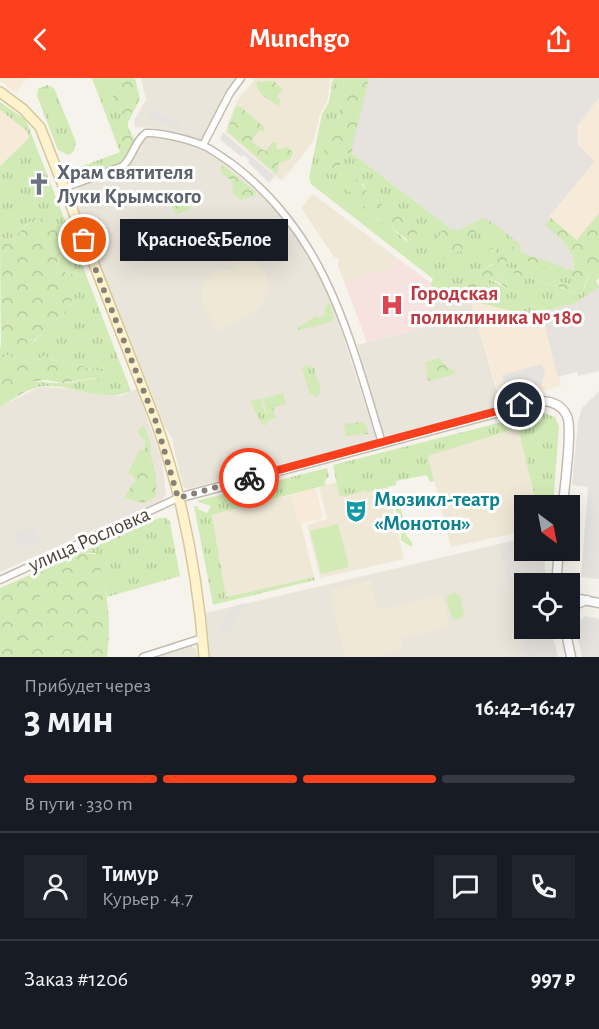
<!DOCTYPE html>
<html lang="ru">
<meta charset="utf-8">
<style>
body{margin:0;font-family:"Alegreya Sans",sans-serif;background:#20242c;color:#f1f3f6;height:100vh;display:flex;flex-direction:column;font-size:22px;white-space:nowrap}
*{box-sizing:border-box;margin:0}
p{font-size:20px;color:#9ea1a6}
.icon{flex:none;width:33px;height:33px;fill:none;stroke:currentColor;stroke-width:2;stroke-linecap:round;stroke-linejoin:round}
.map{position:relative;height:579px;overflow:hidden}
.sheet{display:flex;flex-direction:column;background:#171b24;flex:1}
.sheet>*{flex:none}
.needle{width:39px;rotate:148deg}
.fabs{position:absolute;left:514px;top:417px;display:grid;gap:12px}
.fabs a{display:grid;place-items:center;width:66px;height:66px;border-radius:0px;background:#171b24;box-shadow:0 6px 24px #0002;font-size:30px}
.pin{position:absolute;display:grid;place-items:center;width:51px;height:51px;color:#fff;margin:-26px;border:3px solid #fff;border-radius:50%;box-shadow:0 2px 6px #0007}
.courier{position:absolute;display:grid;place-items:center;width:60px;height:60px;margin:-30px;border:4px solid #fc3f1d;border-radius:50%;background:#fff;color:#222;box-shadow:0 2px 8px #0007}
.bubble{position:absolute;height:42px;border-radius:0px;background:#171b24;box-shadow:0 6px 24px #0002;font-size:20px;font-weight:700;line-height:42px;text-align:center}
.headline em{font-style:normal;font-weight:700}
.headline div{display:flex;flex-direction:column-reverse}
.headline{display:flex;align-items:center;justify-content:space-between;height:102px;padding:0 24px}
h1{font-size:39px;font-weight:700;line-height:45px}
.bar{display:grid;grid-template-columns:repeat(4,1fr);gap:9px 6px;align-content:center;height:72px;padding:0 24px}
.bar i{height:8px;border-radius:4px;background:#363941}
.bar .on{background:#fc3f1d}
.bar p{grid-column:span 4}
.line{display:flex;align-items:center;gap:15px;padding:0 24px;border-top:2px solid #363941}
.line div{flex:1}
.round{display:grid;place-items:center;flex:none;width:63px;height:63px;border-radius:0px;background:#20242c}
header{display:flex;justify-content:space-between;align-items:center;height:78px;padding:0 24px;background:#fc3f1d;color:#fff;font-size:27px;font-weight:700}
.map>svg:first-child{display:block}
.residential{fill:#eae5da}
.commercial{fill:#f7ead8}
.industrial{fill:#e6e2dd}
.education{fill:#efe8d6}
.medical{fill:#f6e3e0}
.grass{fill:url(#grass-tufts);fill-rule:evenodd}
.forest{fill:url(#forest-crowns)}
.pitch{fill:#d2eab5}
.parking{fill:#e5e3e0}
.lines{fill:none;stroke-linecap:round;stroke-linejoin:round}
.minor-casing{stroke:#c2bbae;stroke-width:9}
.tertiary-casing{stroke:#c2bbae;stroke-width:11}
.secondary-casing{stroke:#d6c79b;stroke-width:12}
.minor{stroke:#fff;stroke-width:6}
.tertiary{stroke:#fff;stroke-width:8}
.secondary{stroke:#fff3cd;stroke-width:9}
.done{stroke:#878178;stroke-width:6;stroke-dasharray:0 10.8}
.route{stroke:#fc3f1d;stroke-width:8}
.labels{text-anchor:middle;stroke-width:6;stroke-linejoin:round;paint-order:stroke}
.worship-label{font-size:21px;font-weight:bold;fill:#5b616d;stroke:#fff;text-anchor:start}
.health-label{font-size:21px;font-weight:bold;fill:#be3a42;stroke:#fff;text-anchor:start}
.culture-label{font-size:21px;font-weight:bold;fill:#0d838f;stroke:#fff;text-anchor:start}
.street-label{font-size:21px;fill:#4b4439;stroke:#fff}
</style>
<header><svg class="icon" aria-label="back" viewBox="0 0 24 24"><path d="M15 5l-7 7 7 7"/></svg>Munchgo<svg class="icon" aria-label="share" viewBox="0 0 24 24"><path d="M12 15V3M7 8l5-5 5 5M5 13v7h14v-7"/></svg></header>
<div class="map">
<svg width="599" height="579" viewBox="0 0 599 579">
<defs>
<pattern id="grass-tufts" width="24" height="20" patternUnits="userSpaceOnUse" patternTransform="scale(1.5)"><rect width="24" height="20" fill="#d2eab5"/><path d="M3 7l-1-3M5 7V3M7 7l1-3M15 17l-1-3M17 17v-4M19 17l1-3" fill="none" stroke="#b6ca9c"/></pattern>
<pattern id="forest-crowns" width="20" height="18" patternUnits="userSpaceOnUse" patternTransform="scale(1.5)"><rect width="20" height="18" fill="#d2eab5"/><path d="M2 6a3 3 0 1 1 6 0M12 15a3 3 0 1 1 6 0" fill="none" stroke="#b6ca9c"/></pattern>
</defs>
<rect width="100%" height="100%" fill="#f6f3ec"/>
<path class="residential" d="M141 0H238L224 19 205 58 201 62 154 50 135 49 134 42 146 22Z
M149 59 179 64 206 73 240 98 286 141 312 180 333 227 375 357 374 362 188 411 183 409 172 361 165 349 74 121 75 114 82 106 125 91 133 81 143 61Z
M431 205 469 216 501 328 386 358 382 354 358 276 360 275 357 267 425 249 421 236 435 220Z
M47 309 73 311 99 317 121 318 137 311 162 383 166 415 162 422 156 425 0 494V329L37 310Z
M499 466 525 579H210L206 535Z
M187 567 192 568 196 571 197 579H150Z"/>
<path class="commercial" d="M0 0H27L16 15 0 3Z
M599 20V135L577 162 550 139 595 83 578 67 577 47Z
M0 32 26 52 29 60 0 88Z
M471 223 528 237 541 233 561 308 501 324Z
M316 410 323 440 299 446 291 417Z"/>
<path class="industrial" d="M359 0H599V20L577 48 578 67 595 83 550 138 551 140 546 146 566 164 573 179 574 194 451 151 342 67Z
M599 209V293L578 298 577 294 558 299 541 233 575 225Z
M599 313V501L581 499 588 409 572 407 578 343 582 330Z
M525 460V472L544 473 546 505 525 506V550L551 551 558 579H525L499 466Z
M585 538 599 541V579H582L575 547Z"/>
<path class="education" d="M252 0H331L327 24 320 36 313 64 282 103 225 54 237 22 254 3Z
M313 116 397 180 392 188 345 206 338 188 339 181 334 179 301 130Z
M239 179 253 184 265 194 269 207 264 224 255 233 218 254 201 223 204 205 220 191 234 193Z
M519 350 537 427 525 428V453L451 469 428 378Z
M384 391 404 481 320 500 307 447 327 441 319 409Z
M291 417 299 446H301L314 499 226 519 212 437Z
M371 502 378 532 442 517 449 549 401 560 403 572 373 579H345L330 512Z"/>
<path class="medical" d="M397 180 431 205 435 220 428 233 422 236 425 249 367 264 345 206 392 188Z"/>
<path class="grass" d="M92 0H100L113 12 112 24 119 35H125L139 18 133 0H135L140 21 128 44V50L135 63C124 85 124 85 101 93L99 89 82 96 84 99 73 103 67 98 72 92 120 74Z
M333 0H344L330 96 340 88 342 75H352L451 151 459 152 483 140 496 147 521 167 520 174 579 203 575 208 507 189 504 187 510 180 498 178 493 168 494 185 482 193 475 200 485 215 486 206 490 201 505 210 508 205 497 197 505 192 580 216C586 209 586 202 591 195H599V200L596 202 599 209 575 225 528 237 471 223 458 222 443 226 441 219 435 220 431 205 433 201 311 106 309 100 322 36 329 24ZM363 105 367 116C375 119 378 124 384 129 393 135 402 140 412 144L407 164 390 148 379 143 373 134 359 125 353 116ZM480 143 468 159 473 170 459 173 444 150C459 157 467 150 480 143Z
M47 7 54 10 76 64 74 73 69 77 58 72 37 18 38 11Z
M0 24 26 42 131 313C101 327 70 303 38 309 25 312 11 323 0 329V326L26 313 28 304C42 303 55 306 69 305 80 304 88 299 99 302L107 294 92 292 80 287 61 285 43 278 32 286 14 278 0 276V268L1 270 14 266H31L35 263 42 254 60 240 70 227 76 211 69 195 58 192 56 188 63 174 64 163 42 141 26 146C20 156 12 164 0 160V88L29 60 26 52 0 32Z
M329 224 334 238 328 236 335 240 332 241 331 244 297 253V251L315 238 319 240 324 238 325 230Z
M309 287 314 290 321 312 317 319 309 315 302 289Z
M261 320 265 335 274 333 276 340 268 342 266 348C257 343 255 332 251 323Z
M541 334 555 339 559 349 553 427H537L518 350 428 378 434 403 430 404 427 397 396 403V407L367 414 366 412 344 419 339 417 333 387Z
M327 390 329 398 325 403 326 407 212 437 226 519 314 499 315 502 213 527 194 428 199 429 198 431 207 435 211 428 196 423Z
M159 440H167L170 444 180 498 107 519 96 475H79Z"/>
<path class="forest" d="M100 0H133L139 18 132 34 127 37 117 34 112 24 113 12Z
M344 0H369L353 64 352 75H342L340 88 330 97 324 82 325 55 337 48Z
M274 3 283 12 277 18 281 23 278 28 261 16 256 6 257 4Z
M236 28 241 29 264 49 265 53 259 52 251 63 265 73 273 64 277 65 276 69 278 72 287 69 293 74 290 81 278 86V94L276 96 227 53Z
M123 51C139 57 132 77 119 82L118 80C121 73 124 67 121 59L124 54Z
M223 87 256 114 254 118 240 122 233 115 232 103 222 96 220 92Z
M357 102C364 106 364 113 370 117 383 127 396 138 412 144L417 155 412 166 390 148 379 143 373 134 359 125 353 116 341 109 351 103Z
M171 113 187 122 191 131 178 136 174 133 167 120Z
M599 135V195H591C585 202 585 209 581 216L505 192 497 197 509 206 506 210 498 204 490 201 486 206 492 214 490 219 479 208 473 214 462 215 461 207 467 201 475 200 482 193 494 186 487 183 486 174 494 168 498 178 506 170 514 169 510 180 504 187 507 189 575 208 579 203 522 181 520 174 574 193C575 171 561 160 545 147L551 140 577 162Z
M48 137C59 141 66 159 64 170 63 177 57 182 56 188L58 192 74 197 78 207 70 227 60 240 42 254 31 266H15L10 271 1 270 0 160C16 166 23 148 33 140L42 141Z
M480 143 482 148 469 159 473 170 470 175 459 173 444 181 435 166 444 149C459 157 467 150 480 143Z
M0 276 14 278 32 286 43 278 61 285 80 287 92 292 108 294 103 300 99 302 93 300 63 305 46 302 29 304 27 313 0 326Z
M439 280 446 288 454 293 455 296 428 303 426 297 428 295 425 284Z
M283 315 286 326 274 329V332L267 335 263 321Z
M363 344 367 348 368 356 346 358 344 346Z
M142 348 145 349 151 369 150 375 156 398V419L143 425 124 420 132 407 136 403 133 397H128C130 388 136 384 137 375L142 371H145V362L140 358 138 353Z
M399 420 406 457 413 466 411 469 401 462V452L393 421Z
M79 475 97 476C107 516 112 538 107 579H0V510Z"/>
<path class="pitch" d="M338 446 349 489 321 496 310 453Z
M55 509 63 522 37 538 29 525Z
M455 515 460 518 464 536 462 540 456 542 452 540 446 520 449 517Z
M59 541 72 563 61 570 47 548Z"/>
<path class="parking" d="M149 30 180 46V53L147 39Z
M223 54 275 98 269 105 248 84 249 82 244 77 242 79 220 62Z
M542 286 545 297 540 309 507 318 502 297Z
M34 448 40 463 20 470 14 455Z
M246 525 227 557 218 552 231 529Z"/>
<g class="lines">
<g class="minor-casing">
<path id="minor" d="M203 67 230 15 241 0
M64 110 123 88C133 79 135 62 146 55 160 54 191 62 204 68 213 72 222 79 231 85 326 156 349 257 382 365
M0 502 178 420
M143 579 202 560"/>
</g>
<g class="tertiary-casing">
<path id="tertiary" d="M178 420 540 323C551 323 562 327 567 338 573 352 564 410 563 428
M556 506 559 472
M570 519 599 525
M570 533 577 526 587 522
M565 550 571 579"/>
</g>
<g class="secondary-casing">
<path id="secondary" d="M0 14 23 31 40 49 156 344C183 419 198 500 204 579"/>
</g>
<use href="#minor" class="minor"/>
<use href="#tertiary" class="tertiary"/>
<use href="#secondary" class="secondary"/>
</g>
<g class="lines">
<path class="done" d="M84 162 156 344 178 420 249 400"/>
<path class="route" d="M249 400 520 327"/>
</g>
<defs>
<g id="church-bare" transform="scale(1.8)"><path d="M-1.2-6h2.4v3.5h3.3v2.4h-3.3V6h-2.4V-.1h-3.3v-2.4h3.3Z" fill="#6b7280" stroke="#fff" stroke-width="2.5" paint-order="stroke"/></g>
<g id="hospital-bare" transform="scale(1.8)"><path d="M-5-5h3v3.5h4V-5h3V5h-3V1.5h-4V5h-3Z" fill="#e0444e" stroke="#fff" stroke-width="2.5" paint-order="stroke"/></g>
<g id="theatre-bare" transform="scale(1.8)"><path d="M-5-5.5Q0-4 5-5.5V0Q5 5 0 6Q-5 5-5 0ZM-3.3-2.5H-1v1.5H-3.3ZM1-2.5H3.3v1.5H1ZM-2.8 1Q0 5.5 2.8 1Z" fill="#0f9aa8" stroke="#fff" stroke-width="2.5" paint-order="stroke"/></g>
</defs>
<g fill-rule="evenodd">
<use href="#church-bare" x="39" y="106"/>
<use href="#hospital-bare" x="392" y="227"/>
<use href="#theatre-bare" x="356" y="433"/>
</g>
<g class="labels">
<g class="worship-label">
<text x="57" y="101">Храм святителя<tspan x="57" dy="24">Луки Крымского</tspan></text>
</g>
<g class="health-label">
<text x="410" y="222">Городская<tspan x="410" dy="24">поликлиника № 180</tspan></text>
</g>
<g class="culture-label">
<text x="374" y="428">Мюзикл-театр<tspan x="374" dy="24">«Монотон»</tspan></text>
</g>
<g class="street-label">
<text transform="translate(89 461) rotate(-24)" y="7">улица Рословка</text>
</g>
</g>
</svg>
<div class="fabs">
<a><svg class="needle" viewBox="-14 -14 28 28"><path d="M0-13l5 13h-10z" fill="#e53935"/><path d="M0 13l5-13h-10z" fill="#9ea1a6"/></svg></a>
<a><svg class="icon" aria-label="locate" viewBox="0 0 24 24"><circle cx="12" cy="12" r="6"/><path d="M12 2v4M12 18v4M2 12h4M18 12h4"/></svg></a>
</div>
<div class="pin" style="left:84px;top:162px;background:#ea580c"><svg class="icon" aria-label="bag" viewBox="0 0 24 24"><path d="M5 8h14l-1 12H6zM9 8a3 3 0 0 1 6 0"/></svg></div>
<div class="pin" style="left:520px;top:327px;background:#1f2937"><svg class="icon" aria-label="home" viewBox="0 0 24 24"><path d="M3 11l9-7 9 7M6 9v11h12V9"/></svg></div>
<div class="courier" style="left:249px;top:400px"><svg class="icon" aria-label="bike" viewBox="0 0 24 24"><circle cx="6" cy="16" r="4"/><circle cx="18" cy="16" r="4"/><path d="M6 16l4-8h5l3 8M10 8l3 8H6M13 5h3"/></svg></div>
<div class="bubble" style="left:120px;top:141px;width:168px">Красное&amp;Белое</div>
</div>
<section class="sheet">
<div class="headline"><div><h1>3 мин</h1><p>Прибудет через</p></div><em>16:42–16:47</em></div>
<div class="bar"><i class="on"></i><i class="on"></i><i class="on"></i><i></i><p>В пути · 330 m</p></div>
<div class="line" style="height:108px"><a class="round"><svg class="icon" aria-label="person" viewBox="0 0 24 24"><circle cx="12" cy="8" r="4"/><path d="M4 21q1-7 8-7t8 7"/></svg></a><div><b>Тимур</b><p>Курьер · 4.7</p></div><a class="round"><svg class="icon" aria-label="chat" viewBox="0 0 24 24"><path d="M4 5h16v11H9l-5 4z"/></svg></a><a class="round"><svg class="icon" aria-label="phone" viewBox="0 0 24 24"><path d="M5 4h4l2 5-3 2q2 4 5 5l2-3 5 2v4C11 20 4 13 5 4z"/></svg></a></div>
<div class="line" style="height:78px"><div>Заказ #1206</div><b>997 ₽</b></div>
</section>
